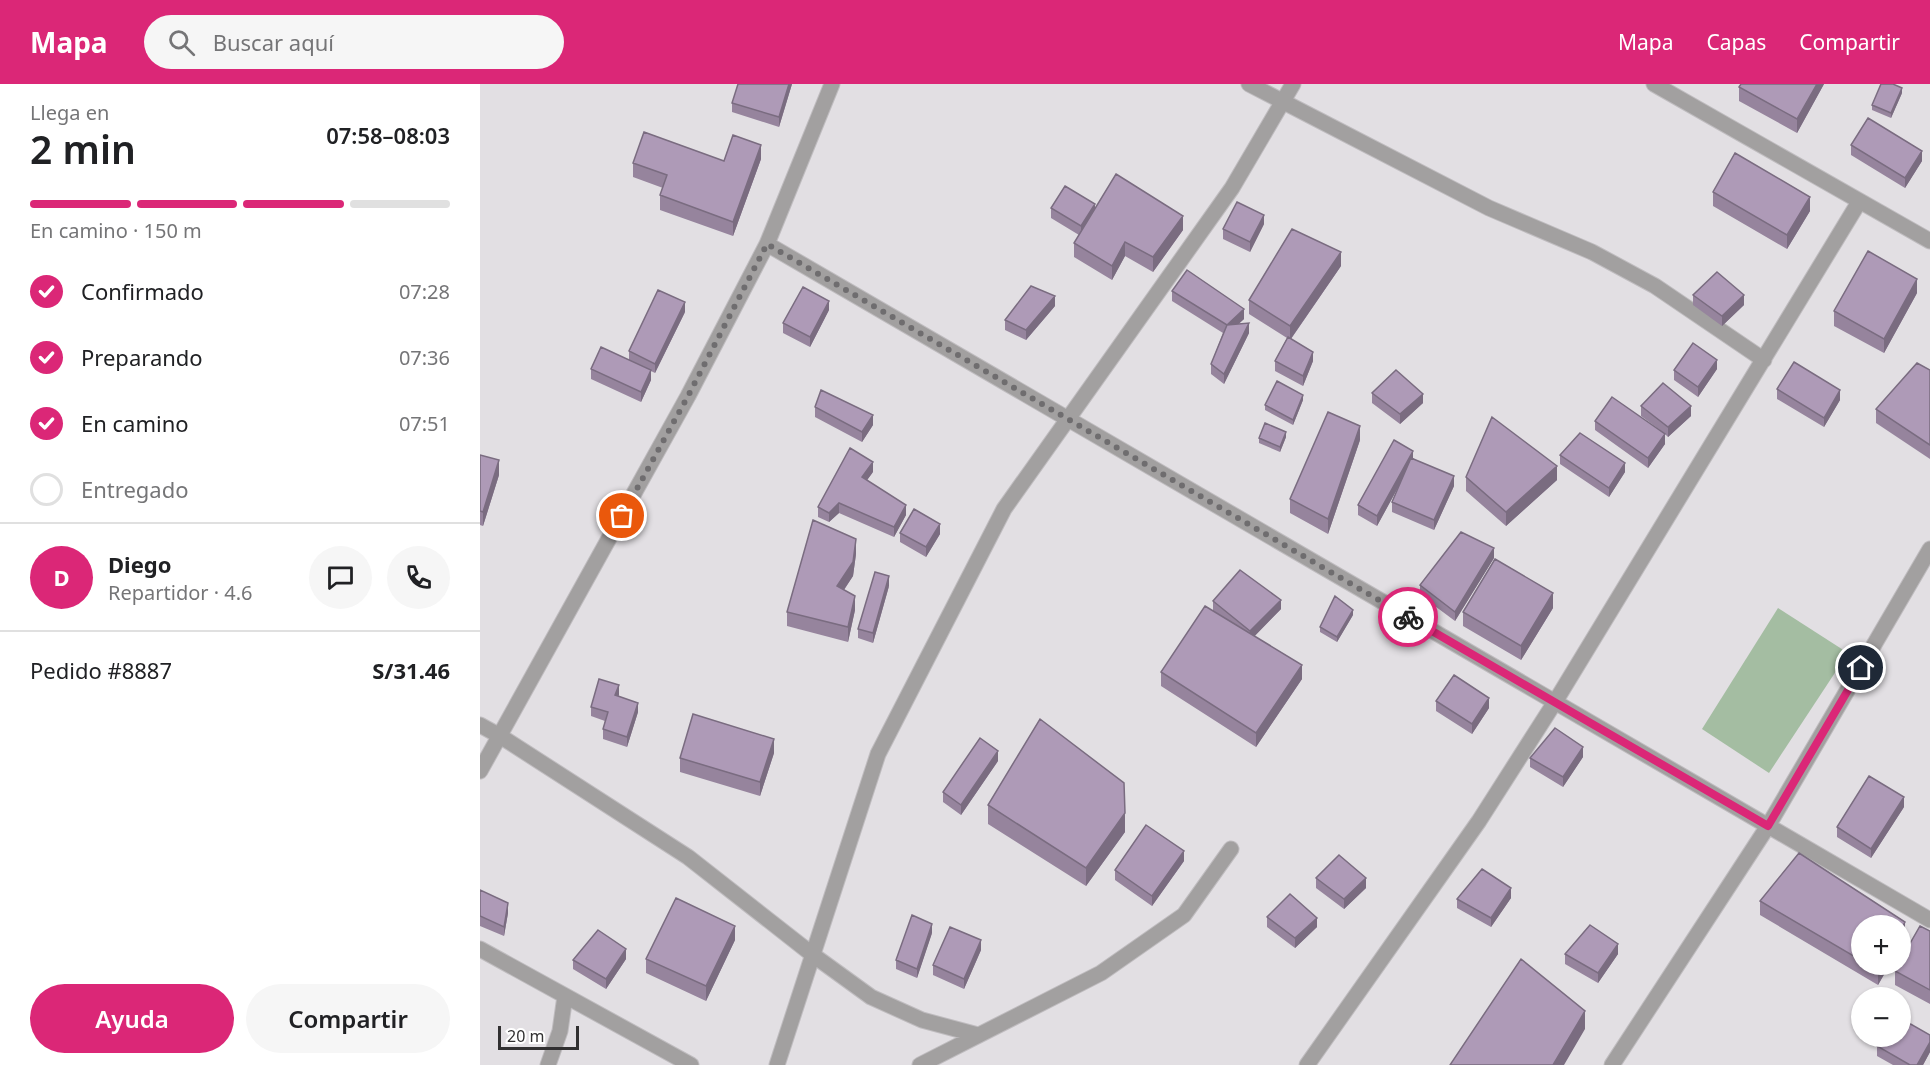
<!DOCTYPE html>
<html lang="es">
<meta charset="utf-8">
<style>
body{margin:0;font-family:"Noto Sans",sans-serif;background:#f6f6f6;color:#202124;height:100vh;display:flex;flex-direction:column;font-size:22px;white-space:nowrap}
*{box-sizing:border-box;margin:0}
p{font-size:20px;color:#757577}
.icon{flex:none;width:33px;height:33px;fill:none;stroke:currentColor;stroke-width:2;stroke-linecap:round;stroke-linejoin:round}
.map{position:relative;flex:1;overflow:hidden}
.details{display:flex;flex-direction:column;background:#fff;width:480px}
.details>*{flex:none}
.tools{position:absolute;left:1371px;top:831px;display:grid;gap:12px}
.tools a{display:grid;place-items:center;width:60px;height:60px;border-radius:50%;background:#fff;box-shadow:0 2px 4px #0004;font-size:30px}
.scale{position:absolute;left:18px;bottom:15px;width:81px;box-sizing:border-box;padding-left:6px;border:3px solid #313031;border-top:0;font-size:16px;line-height:21px;white-space:nowrap;color:#313031;-webkit-text-stroke:4px #fff;paint-order:stroke}
.pin{position:absolute;display:grid;place-items:center;width:51px;height:51px;color:#fff;margin:-26px;border:3px solid #fff;border-radius:50%;box-shadow:0 2px 6px #0007}
.courier{position:absolute;display:grid;place-items:center;width:60px;height:60px;margin:-30px;border:4px solid #db2777;border-radius:50%;background:#fff;color:#222;box-shadow:0 2px 8px #0007}
.summary em{font-style:normal;font-weight:600}
.summary div{display:flex;flex-direction:column-reverse}
.summary{display:flex;align-items:center;justify-content:space-between;height:102px;padding:0 30px}
h1{font-size:39px;font-weight:600;line-height:45px}
.bar{display:grid;grid-template-columns:repeat(4,1fr);gap:9px 6px;align-content:center;height:72px;padding:0 30px}
.bar i{height:8px;border-radius:4px;background:#e0e0e0}
.bar .active{background:#db2777}
.bar p{grid-column:span 4}
.line{display:flex;align-items:center;gap:15px;padding:0 30px;border-top:2px solid #e0e0e0}
.line div{flex:1}
.round{display:grid;place-items:center;flex:none;width:63px;height:63px;border-radius:32px;background:#f6f6f6}
ol{padding:0 30px;list-style:none}
li{display:flex;align-items:center;gap:18px;height:66px}
li p{margin-inline-start:auto}
li .icon{padding:6px;border-radius:50%;background:#db2777;color:#fff;stroke-width:4}
li:last-child{color:#757577}
li i{width:33px;height:33px;border:3px solid #e0e0e0;border-radius:50%}
.action{display:flex;gap:12px;margin-top:auto;padding:12px 30px}
.action a{flex:1;height:69px;border-radius:36px;background:#db2777;color:#fff;font-size:24px;font-weight:600;line-height:69px;text-align:center}
.action a+a{background:#f6f6f6;color:#202124}
header{display:flex;align-items:center;gap:36px;box-sizing:border-box;height:84px;padding:0 30px;background:#db2777;color:#fff}
header strong{font-size:28px}
nav{display:flex;gap:33px;margin-inline-start:auto;font-size:21px}
.search{width:420px;height:54px;background:#f6f6f6;display:flex;align-items:center;gap:15px;box-sizing:border-box;padding:0 21px;border-radius:33px;color:#757577;font-size:22px}
main{display:flex;flex:1;min-height:0}
.map>svg:first-child{display:block}
.green{fill:#a4bda2}
.lines{fill:none;stroke-linecap:round;stroke-linejoin:round}
.minor-casing{stroke:#bfbcbf;stroke-width:17}
.minor{stroke:#a2a0a0;stroke-width:15}
.wall{fill:#96849d}
.shaded-wall{fill:#7a6c80}
.building{fill:#ae9ab7;stroke:#7a6c80;stroke-width:1.5}
.done{stroke:#6f6d6f;stroke-width:6;stroke-dasharray:0 10.8}
.route{stroke:#db2777;stroke-width:8}
</style>
<header>
<strong>Mapa</strong>
<div class="search"><svg class="icon" aria-label="search" viewBox="0 0 24 24"><circle cx="10" cy="10" r="6"/><path d="M15 15l6 6"/></svg>Buscar aquí</div>
<nav><a>Mapa</a><a>Capas</a><a>Compartir</a></nav>
</header>
<main>
<section class="details">
<div class="summary"><div><h1>2 min</h1><p>Llega en</p></div><em>07:58–08:03</em></div>
<div class="bar"><i class="active"></i><i class="active"></i><i class="active"></i><i></i><p>En camino · 150 m</p></div>
<ol>
<li><svg class="icon" aria-label="check" viewBox="0 0 24 24"><path d="M5 12l5 5 9-10"/></svg>Confirmado<p>07:28</p></li>
<li><svg class="icon" aria-label="check" viewBox="0 0 24 24"><path d="M5 12l5 5 9-10"/></svg>Preparando<p>07:36</p></li>
<li><svg class="icon" aria-label="check" viewBox="0 0 24 24"><path d="M5 12l5 5 9-10"/></svg>En camino<p>07:51</p></li>
<li><i></i>Entregado</li>
</ol>
<div class="line" style="height:108px"><b class="round" style="background:#db2777;color:#fff">D</b><div><b>Diego</b><p>Repartidor · 4.6</p></div><a class="round"><svg class="icon" aria-label="chat" viewBox="0 0 24 24"><path d="M4 5h16v11H9l-5 4z"/></svg></a><a class="round"><svg class="icon" aria-label="phone" viewBox="0 0 24 24"><path d="M5 4h4l2 5-3 2q2 4 5 5l2-3 5 2v4C11 20 4 13 5 4z"/></svg></a></div>
<div class="line" style="height:78px"><div>Pedido #8887</div><b>S/31.46</b></div>
<div class="action"><a>Ayuda</a><a>Compartir</a></div>
</section>
<div class="map">
<svg width="1450" height="981" viewBox="0 0 1450 981">
<rect width="100%" height="100%" fill="#e2dfe3"/>
<path class="green" d="M1298 524 1368 569 1289 689 1222 645Z"/>
<g class="lines">
<g class="minor-casing">
<path id="minor" d="M769 0 1009 124 1112 168 1175 202 1284 276
M1174 0 1450 157
M287 160 1450 836
M0 641 20 652 208 773 333 871 391 913 442 936 498 951
M0 687 208 312 287 160 352 0
M0 865 211 981
M68 981 80 947 85 912
M297 981 398 670 524 425 752 104 813 0
M440 981 621 889 704 831 751 765
M827 981 999 737 1075 618 1379 118
M1132 981 1288 742 1450 465"/>
</g>
<use href="#minor" class="minor"/>
</g>
<path class="wall" d="M312 0 299 43 252 28V19Z
M1344 0 1317 49 1259 17V3Z
M1422 9 1411 34 1392 26V21Z
M1371 61 1442 77 1425 104 1371 71Z
M281 75 253 152 180 126V111L183 104 153 93V79L244 77Z
M1233 108 1330 127 1307 165 1233 122Z
M571 124 615 126 703 146 673 188 645 172 632 196 594 173V159L599 151 571 134Z
M784 140 770 168 743 155V145Z
M861 182 811 255 833 277 823 302 795 287V277L807 254 769 230V216Z
M692 207 764 235 758 240 769 249 744 300 731 290V280L743 249 692 217Z
M1437 209 1404 269 1354 242V227Z
M1213 211 1264 221 1242 242 1213 221Z
M575 222 546 256 525 246V236Z
M349 226 330 263 303 249V239Z
M205 228 175 289 171 287V296L161 318 111 295V285L149 276V267Z
M1237 285 1218 313 1194 296V286Z
M1450 286V375L1396 339V325Z
M1297 305 1360 316 1344 343 1297 315Z
M892 309 943 319 920 340 892 319Z
M823 316 813 341 785 326V321Z
M1161 322 1211 332 1188 353 1185 350V360L1168 384 1115 346V337L1180 346 1161 332Z
M335 323 393 341 382 358 335 333Z
M806 353 800 368 779 359V354Z
M880 356 848 450 810 429V415Z
M0 371 19 391 3 442 0 441Z
M1080 371 1145 388 1129 413 1080 380Z
M933 374 974 402 954 446 912 428V418L921 398 897 442 878 431V421Z
M393 388 387 396 426 431 414 453 359 429 349 438 338 433V423Z
M986 393 1077 396 1026 442 986 407Z
M420 449 460 450 446 473 420 458Z
M376 470 373 492 364 506 375 526 368 558 307 542V528Z
M1014 474 975 537 940 511V501Z
M409 502 393 559 378 554V545Z
M733 517 801 525 774 552 822 595 776 663 681 602V588L733 527Z
M1073 524 1041 576 983 542V528Z
M873 531 857 558 840 548V543Z
M139 611 138 612 158 628 147 663 123 655V645L125 637 111 632V623Z
M956 617 1009 624 992 650 956 627Z
M294 669 280 712 200 688V674Z
M1103 673 1083 703 1050 683V674Z
M518 677 481 731 463 718V708Z
M508 721 645 748 606 802 508 740Z
M1424 723 1391 774 1357 753V743Z
M1319 769 1425 838V852L1420 861V842H1382V880H1410L1398 901 1280 831V817Z
M704 777 672 822 635 796V786Z
M836 794 886 804 864 825 836 804Z
M0 806 28 829 24 852 0 842Z
M1031 814 1011 843 977 824V815Z
M787 833 837 843 815 864 787 843Z
M1450 847V920L1415 901V887Z
M452 849 437 894 416 885V876Z
M255 856 226 917 166 889V875Z
M501 866 484 905 453 891V881Z
M1085 870H1138L1118 899 1085 880Z
M146 875 126 905 93 885V876Z
M1450 951V968L1443 981H1413L1397 972V962Z"/>
<path class="shaded-wall" d="M309 0H312L299 43V33Z
M1337 0H1344L1317 49V35Z
M1422 4V9L1411 34V29Z
M281 61V75L253 152V138Z
M1442 67V77L1425 104V94Z
M1330 113V127L1307 165V151Z
M615 120V130L601 152V142Z
M784 131V140L770 168V158Z
M703 132V146L673 188V173Z
M645 158V172L632 196V182Z
M861 168V182L810 256V242Z
M1437 195V209L1404 269V255Z
M1264 211V221L1242 242V232Z
M575 212V222L546 256V246Z
M349 217V226L330 263V253Z
M205 218V228L175 289V280Z
M764 225V235L747 251V241Z
M769 239V249L744 300V290Z
M833 268V277L823 302V292Z
M1237 276V285L1218 313V303Z
M171 286V296L161 318V308Z
M1360 306V316L1344 343V334Z
M943 310V319L920 340V330Z
M823 311V316L813 341V336Z
M1211 322V332L1188 353V343Z
M393 331V341L382 358V348Z
M880 342V356L848 450V435Z
M806 348V353L800 368V363Z
M1185 350V360L1168 384V374Z
M933 367V376L897 442V432Z
M19 376V391L3 442V428Z
M393 378V388L382 403V393Z
M1145 379V388L1129 413V404Z
M1077 382V396L1026 442V428Z
M974 392V402L954 446V436Z
M359 419V429L349 438V429Z
M426 421V431L414 453V443Z
M460 440V450L446 473V463Z
M376 455V470L373 492 357 516V502Z
M1014 464V474L975 537V528Z
M409 492V502L393 559V549Z
M1073 509V524L1041 576V562Z
M375 512V526L368 558V543Z
M801 516V525L770 557V547Z
M873 526V531L857 558V553Z
M822 581V595L776 663V649Z
M139 601V611L135 621V611Z
M1009 614V624L992 650V640Z
M158 619V628L147 663V653Z
M294 655V669L280 712V698Z
M1103 663V673L1083 703V693Z
M518 667V677L481 731V721Z
M1424 713V723L1391 774V765Z
M645 729V748L606 802V784Z
M704 767V777L672 822V812Z
M886 794V804L864 825V815Z
M1031 804V814L1011 843V834Z
M28 819V829L24 852V843Z
M837 834V843L815 864V854Z
M1425 838V852L1420 861V847Z
M452 840V849L437 894V885Z
M255 842V856L226 917V902Z
M501 856V866L484 905V895Z
M1138 860V870L1118 899V889Z
M146 865V875L126 905V895Z
M1402 880H1410L1398 901V887Z
M1105 927V945L1084 981H1073Z
M1450 958V968L1443 981H1437Z"/>
<path class="building" d="M258 0H309L299 33 252 19Z
M1261 0H1337L1317 35 1259 3Z
M1401 0H1413L1422 4 1411 29 1392 21Z
M1388 34 1442 67 1425 94 1371 61Z
M164 48 244 77 253 51 281 61 253 138 180 111 187 91 153 79Z
M1255 69 1330 113 1307 151 1233 108Z
M636 90 703 132 673 173 645 158 632 182 594 159Z
M585 102 615 120 601 142 571 124Z
M757 118 784 131 770 158 743 145Z
M812 145 861 168 810 242 769 216Z
M1388 167 1437 195 1404 255 1354 227Z
M707 186 764 225 747 241 692 207Z
M1237 188 1264 211 1242 232 1213 211Z
M551 202 575 212 546 246 525 236Z
M323 203 349 217 330 253 303 239Z
M178 206 205 218 175 280 149 267Z
M769 239 744 290 731 280 747 241Z
M808 253 833 268 823 292 795 277Z
M1213 259 1237 276 1218 303 1194 286Z
M121 263 171 286 161 308 111 285Z
M1314 278 1360 306 1344 334 1297 305Z
M1437 279 1450 286V361L1396 325Z
M916 286 943 310 920 330 892 309Z
M797 297 823 311 813 336 785 321Z
M1183 299 1211 322 1188 343 1161 322Z
M341 306 393 331 382 348 335 323Z
M1132 313 1185 350 1168 374 1115 337Z
M848 328 880 342 848 435 810 415Z
M1012 333 1077 382 1026 428 986 393Z
M785 339 806 348 800 363 779 354Z
M1100 349 1145 379 1129 404 1080 371Z
M914 356 933 367 897 432 878 421Z
M370 364 393 378 382 393 426 421 414 443 359 419 349 429 338 423Z
M0 371 19 376 3 428 0 427Z
M931 374 974 392 954 436 912 418Z
M434 425 460 440 446 463 420 449Z
M333 436 376 455 373 478 357 502 375 512 368 543 307 528Z
M981 448 1014 464 975 528 940 501Z
M1015 475 1073 509 1041 562 983 528Z
M760 486 801 516 770 547 733 517Z
M395 488 409 492 393 549 378 545Z
M855 512 873 526 857 553 840 543Z
M725 522 822 581 776 649 681 588Z
M974 591 1009 614 992 640 956 617Z
M119 595 139 601 135 611 158 619 147 653 123 645 128 628 111 623Z
M213 630 294 655 280 698 200 674Z
M560 635 644 699 645 729 606 784 508 721Z
M1075 644 1103 663 1083 693 1050 674Z
M500 654 518 667 481 721 463 708Z
M1389 692 1424 713 1391 765 1357 743Z
M666 741 704 767 672 812 635 786Z
M1319 769 1425 838 1420 847V842H1382V877L1280 817Z
M859 771 886 794 864 815 836 794Z
M1002 785 1031 804 1011 834 977 815Z
M0 806 28 819 24 843 0 832Z
M810 810 837 834 815 854 787 833Z
M196 814 255 842 226 902 166 875Z
M432 831 452 840 437 885 416 876Z
M1110 841 1138 860 1118 889 1085 870Z
M1440 842 1450 847V906L1415 887 1419 880H1420V877Z
M470 843 501 856 484 895 453 881Z
M118 846 146 865 126 895 93 876Z
M1041 875 1105 927 1073 981H970Z
M1387 880H1402L1398 887Z
M1420 934 1450 951V958L1437 981H1430L1397 962 1402 952H1420Z"/>
<g class="lines">
<path class="done" d="M142 432 208 312 287 160 928 533"/>
<path class="route" d="M928 533 1288 742 1381 584"/>
</g>
</svg>
<div class="tools">
<a>+</a>
<a>−</a>
</div>
<div class="scale">20 m</div>
<div class="pin" style="left:142px;top:432px;background:#ea580c"><svg class="icon" aria-label="bag" viewBox="0 0 24 24"><path d="M5 8h14l-1 12H6zM9 8a3 3 0 0 1 6 0"/></svg></div>
<div class="pin" style="left:1381px;top:584px;background:#1f2937"><svg class="icon" aria-label="home" viewBox="0 0 24 24"><path d="M3 11l9-7 9 7M6 9v11h12V9"/></svg></div>
<div class="courier" style="left:928px;top:533px"><svg class="icon" aria-label="bike" viewBox="0 0 24 24"><circle cx="6" cy="16" r="4"/><circle cx="18" cy="16" r="4"/><path d="M6 16l4-8h5l3 8M10 8l3 8H6M13 5h3"/></svg></div>
</div>
</main>
